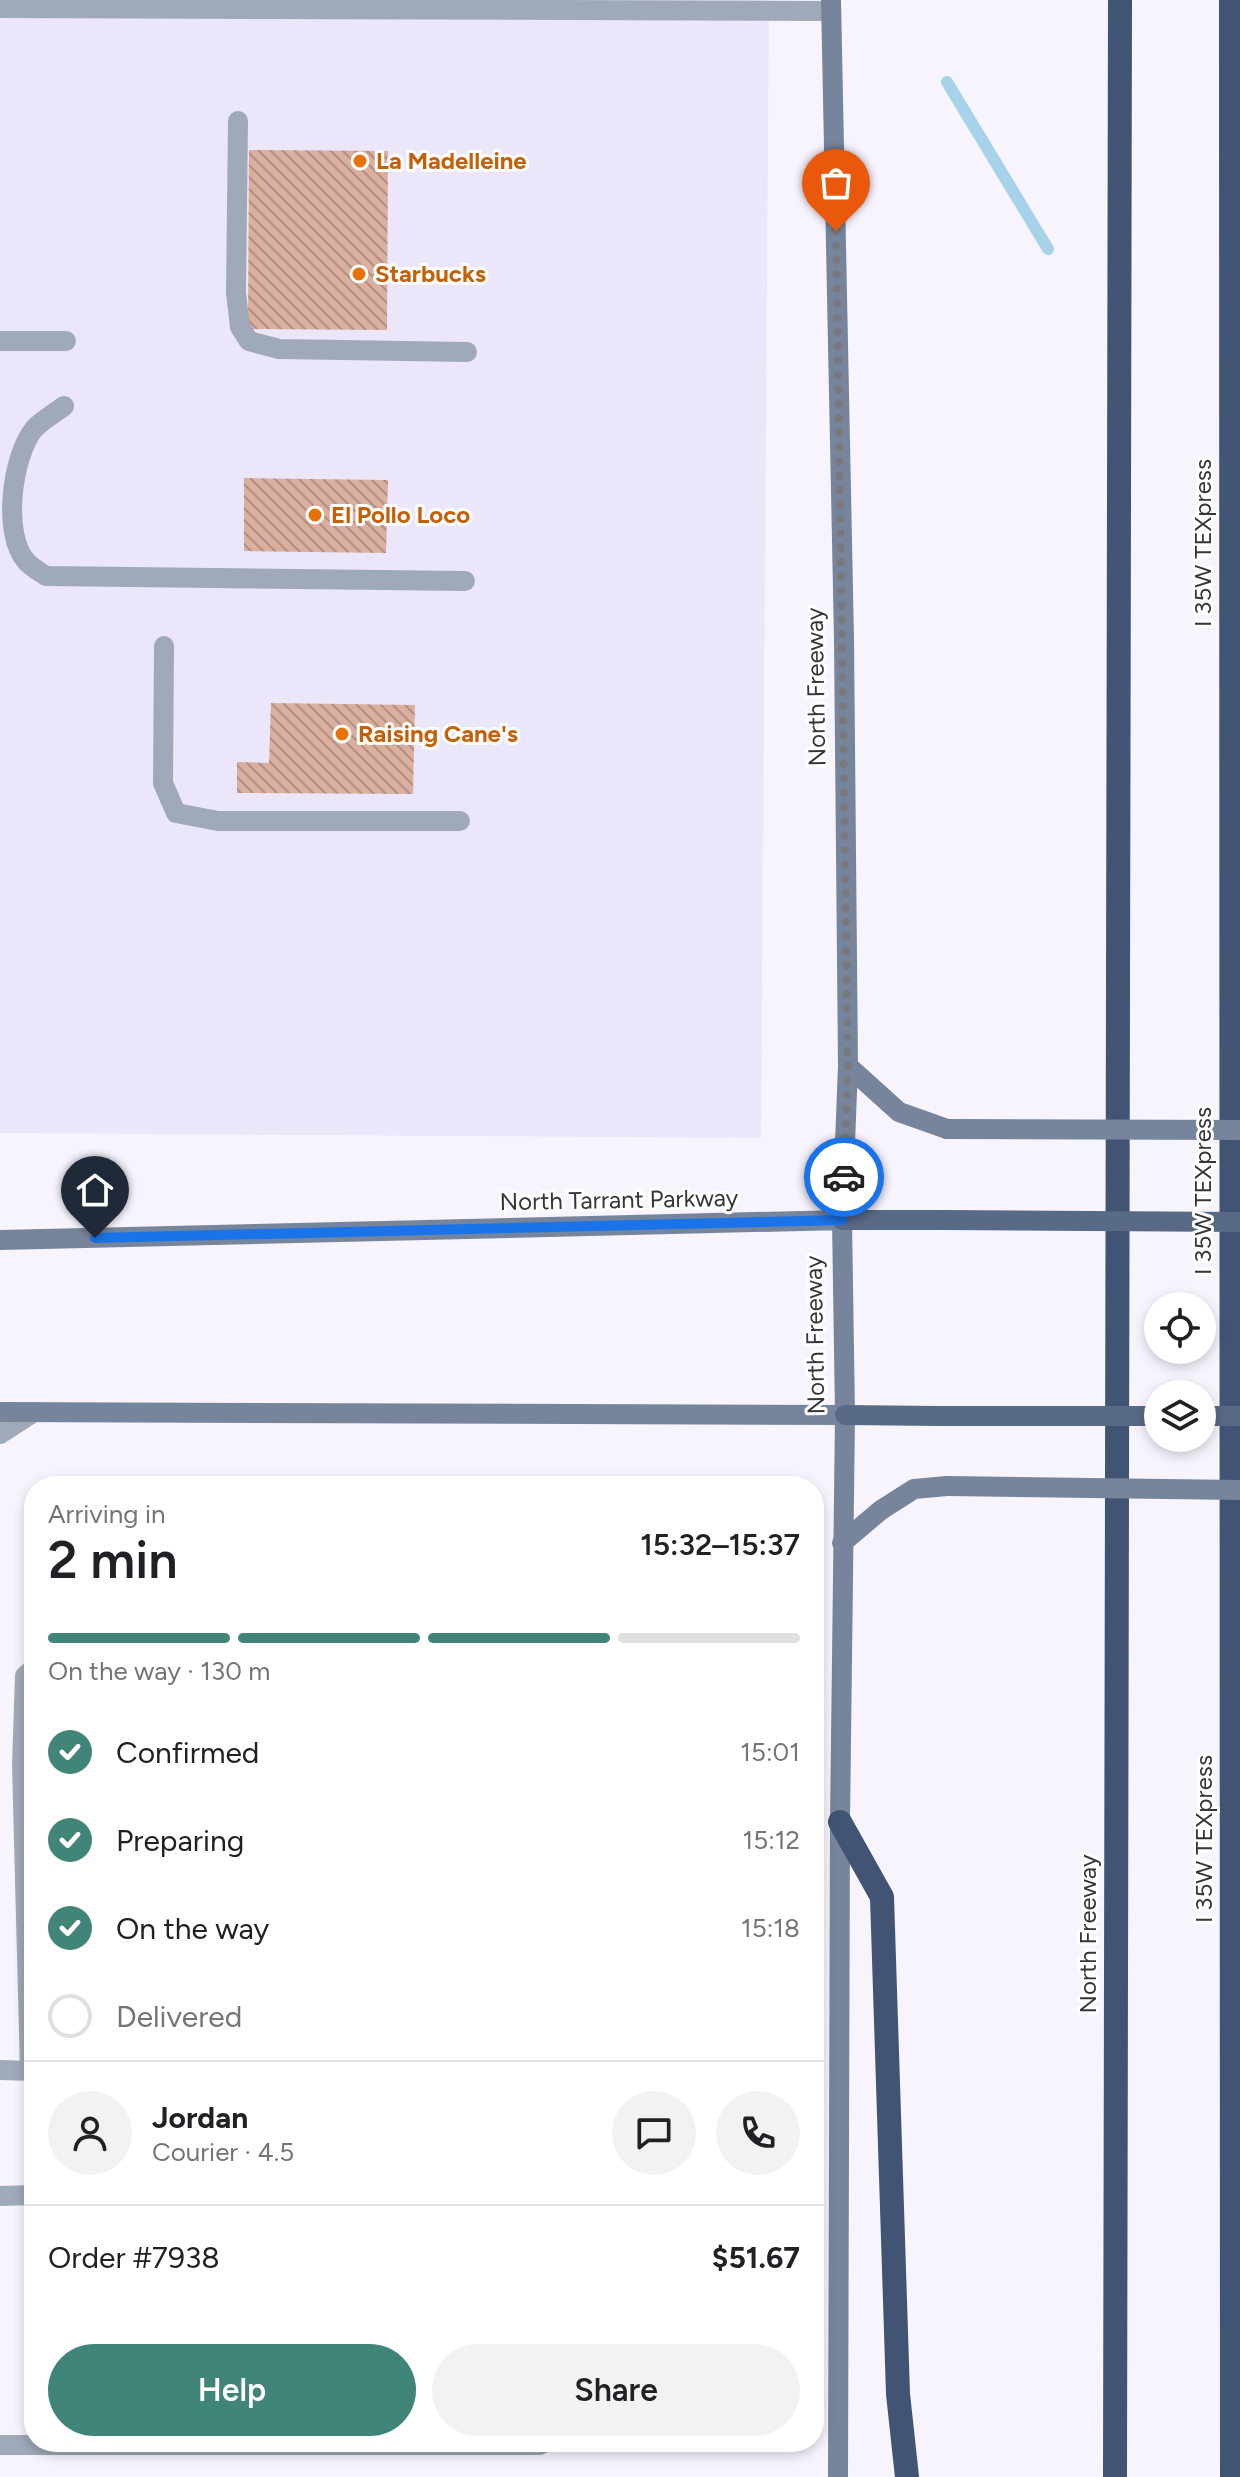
<!DOCTYPE html>
<meta charset="utf-8">
<style>
body{margin:0;font-family:Figtree,sans-serif;background:#f2f2f2;color:#202124;height:100vh;display:flex;flex-direction:column;font-size:30px;white-space:nowrap}
*{box-sizing:border-box;margin:0}
p{font-size:26px;color:#757577}
.icon{flex:none;width:44px;height:44px;fill:none;stroke:currentColor;stroke-width:2;stroke-linecap:round;stroke-linejoin:round}
.map{position:relative;flex:1;overflow:hidden}
.drawer{position:absolute;left:24px;top:1476px;width:800px;height:976px;display:flex;flex-direction:column;background:#fff;border-radius:32px;box-shadow:0 4px 12px #0003}
.drawer>*{flex:none}
.buttons{position:absolute;left:1144px;top:1292px;display:grid;gap:16px}
.buttons a{display:grid;place-items:center;width:72px;height:72px;border-radius:50%;background:#fff;box-shadow:0 4px 12px #0003;font-size:40px}
.pin{position:absolute;display:grid;place-items:center;width:68px;height:68px;color:#fff;margin:-82px -34px;border-radius:50% 50% 50% 0;rotate:-45deg;box-shadow:0 0 8px #0007}
.pin .icon{rotate:45deg}
.courier{position:absolute;display:grid;place-items:center;width:80px;height:80px;margin:-40px;border:6px solid #1a73e8;border-radius:50%;background:#fff;color:#222;box-shadow:0 2px 10px #0007}
.head em{font-style:normal;font-weight:600}
.head div{display:flex;flex-direction:column-reverse}
.head{display:flex;align-items:center;justify-content:space-between;height:136px;padding:0 24px}
h1{font-size:52px;font-weight:600;line-height:60px}
.bar{display:grid;grid-template-columns:repeat(4,1fr);gap:12px 8px;align-content:center;height:96px;padding:0 24px}
.bar i{height:10px;border-radius:6px;background:#e0e0e0}
.bar .current{background:#418579}
.bar p{grid-column:span 4}
.line{display:flex;align-items:center;gap:20px;padding:0 24px;border-top:2px solid #e0e0e0}
.line div{flex:1}
.round{display:grid;place-items:center;flex:none;width:84px;height:84px;border-radius:42px;background:#f2f2f2}
ol{padding:0 24px;list-style:none}
li{display:flex;align-items:center;gap:24px;height:88px}
li p{margin-inline-start:auto}
li .icon{padding:8px;border-radius:50%;background:#418579;color:#fff;stroke-width:4}
li:last-child{color:#757577}
li i{width:44px;height:44px;border:4px solid #e0e0e0;border-radius:50%}
.cta{display:flex;gap:16px;margin-top:auto;padding:16px 24px}
.cta a{flex:1;height:92px;border-radius:48px;background:#418579;color:#fff;font-size:32px;font-weight:600;line-height:92px;text-align:center}
.cta a+a{background:#f2f2f2;color:#202124}
.map>svg:first-child{display:block}
.built{fill:#ece6fa}
.lines{fill:none;stroke-linecap:round;stroke-linejoin:round}
.stream{stroke:#a6d2ea;stroke-width:12}
.building{fill:url(#building-back-hatch)}
.service{stroke:#a0a9b9;stroke-width:20}
.minor{stroke:#a0a9b9;stroke-width:20}
.secondary{stroke:#76859b;stroke-width:20}
.primary{stroke:#596a86;stroke-width:20}
.motorway{stroke:#415473;stroke-width:24}
.secondary-bridge{stroke:#76859b;stroke-width:20}
.primary-bridge{stroke:#596a86;stroke-width:20}
.done{stroke:#7a787f;stroke-width:8;stroke-dasharray:0 14.4}
.route{stroke:#1a73e8;stroke-width:10}
.food-dot{fill:#e8710a;stroke:#fff;stroke-width:3}
.labels{text-anchor:middle;stroke-width:6;stroke-linejoin:round;paint-order:stroke}
.food-label{font-size:24px;font-weight:bold;fill:#c56008;stroke:#fff;text-anchor:start}
.street-label{font-size:24px;fill:#36353a;stroke:#fff}
</style>
<div class="map">
<svg width="1240" height="2477" viewBox="0 0 1240 2477">
<defs>
<pattern id="building-back-hatch" width="6" height="6" patternUnits="userSpaceOnUse" patternTransform="scale(2)"><rect width="6" height="6" fill="#dbaf9e"/><path d="M-1 5l2 2M0 0l6 6M5-1l2 2" fill="none" stroke="#b28f82"/></pattern>
</defs>
<rect width="100%" height="100%" fill="#f7f4fe"/>
<path class="built" d="M0 0H769L761 1138 0 1133Z"/>
<g class="lines">
<path class="stream" d="M947 82 1048 249"/>
</g>
<path class="building" d="M249 150 388 151 387 330 248 329Z
M244 478 388 480 386 553 244 551Z
M271 703 415 705 413 794 237 793V762L269 763Z"/>
<g class="lines">
<path class="service" d="M238 121 236 293 240 327 249 341 279 349 467 352
M0 341H66
M64 406C55 413 42 420 34 429 12 456 2 534 26 561 31 567 40 572 46 576L465 581
M164 646 163 783 176 813 218 821H460
M30 2071 22 1765 25 1676 34 1668
M0 2196 34 2195
M0 2445H540L544 2442"/>
<path class="minor" d="M0 8 831 11
M0 1434 34 1412
M0 2070 34 2071"/>
<path class="secondary" d="M831 0 844 639 848 1066 842 1220 845 1415 840 1822 838 2477
M848 1066 899 1112 947 1129
M0 1240 842 1220
M0 1412 845 1415
M842 1543 881 1510 914 1489 947 1486"/>
<path class="primary" d="M842 1220H944
M845 1415 937 1416"/>
<path class="motorway" d="M1231 0 1232 2477
M840 1822 882 1897 898 2394 907 2477
M1115 2477 1120 0"/>
<path class="secondary-bridge" d="M947 1129 1240 1130
M947 1486 1240 1490"/>
<path class="primary-bridge" d="M944 1220 1240 1222
M937 1416H1158
M1202 1416H1240"/>
</g>
<g class="lines">
<path class="done" d="M836 231 848 1066 844 1177"/>
<path class="route" d="M95 1238 842 1220 844 1177"/>
</g>
<g class="food-dot">
<circle cx="360" cy="161" r="8"/>
<circle cx="359" cy="274" r="8"/>
<circle cx="315" cy="515" r="8"/>
<circle cx="342" cy="734" r="8"/>
</g>
<g class="labels">
<g class="food-label">
<text x="376" y="169">La Madelleine</text>
<text x="375" y="282">Starbucks</text>
<text x="331" y="523">El Pollo Loco</text>
<text x="358" y="742">Raising Cane's</text>
</g>
<g class="street-label">
<text transform="translate(1203 543) rotate(-90)" y="8">I 35W TEXpress</text>
<text transform="translate(816 687) rotate(-91)" y="8">North Freeway</text>
<text transform="translate(1203 1191) rotate(-90)" y="8">I 35W TEXpress</text>
<text transform="translate(619 1200) rotate(-1)" y="8">North Tarrant Parkway</text>
<text transform="translate(815 1335) rotate(-91)" y="8">North Freeway</text>
<text transform="translate(1204 1839) rotate(-90)" y="8">I 35W TEXpress</text>
<text transform="translate(1088 1934) rotate(-90)" y="8">North Freeway</text>
</g>
</g>
</svg>
<div class="buttons">
<a><svg class="icon" aria-label="locate" viewBox="0 0 24 24"><circle cx="12" cy="12" r="6"/><path d="M12 2v4M12 18v4M2 12h4M18 12h4"/></svg></a>
<a><svg class="icon" aria-label="layers" viewBox="0 0 24 24"><path d="M12 4l9 5-9 5-9-5zM3 14l9 5 9-5"/></svg></a>
</div>
<div class="pin" style="left:836px;top:231px;background:#ea580c"><svg class="icon" aria-label="bag" viewBox="0 0 24 24"><path d="M5 8h14l-1 12H6zM9 8a3 3 0 0 1 6 0"/></svg></div>
<div class="pin" style="left:95px;top:1238px;background:#1f2937"><svg class="icon" aria-label="home" viewBox="0 0 24 24"><path d="M3 11l9-7 9 7M6 9v11h12V9"/></svg></div>
<div class="courier" style="left:844px;top:1177px"><svg class="icon" aria-label="car" viewBox="0 0 24 24"><path d="M5 17H2v-5l4-1 3-4h7l3 4 3 1v5h-3M9 17h6M6 11h13"/><circle cx="7" cy="17" r="2"/><circle cx="17" cy="17" r="2"/></svg></div>
<section class="drawer">
<div class="head"><div><h1>2 min</h1><p>Arriving in</p></div><em>15:32–15:37</em></div>
<div class="bar"><i class="current"></i><i class="current"></i><i class="current"></i><i></i><p>On the way · 130 m</p></div>
<ol>
<li><svg class="icon" aria-label="check" viewBox="0 0 24 24"><path d="M5 12l5 5 9-10"/></svg>Confirmed<p>15:01</p></li>
<li><svg class="icon" aria-label="check" viewBox="0 0 24 24"><path d="M5 12l5 5 9-10"/></svg>Preparing<p>15:12</p></li>
<li><svg class="icon" aria-label="check" viewBox="0 0 24 24"><path d="M5 12l5 5 9-10"/></svg>On the way<p>15:18</p></li>
<li><i></i>Delivered</li>
</ol>
<div class="line" style="height:144px"><a class="round"><svg class="icon" aria-label="person" viewBox="0 0 24 24"><circle cx="12" cy="8" r="4"/><path d="M4 21q1-7 8-7t8 7"/></svg></a><div><b>Jordan</b><p>Courier · 4.5</p></div><a class="round"><svg class="icon" aria-label="chat" viewBox="0 0 24 24"><path d="M4 5h16v11H9l-5 4z"/></svg></a><a class="round"><svg class="icon" aria-label="phone" viewBox="0 0 24 24"><path d="M5 4h4l2 5-3 2q2 4 5 5l2-3 5 2v4C11 20 4 13 5 4z"/></svg></a></div>
<div class="line" style="height:104px"><div>Order #7938</div><b>$51.67</b></div>
<div class="cta"><a>Help</a><a>Share</a></div>
</section>
</div>
